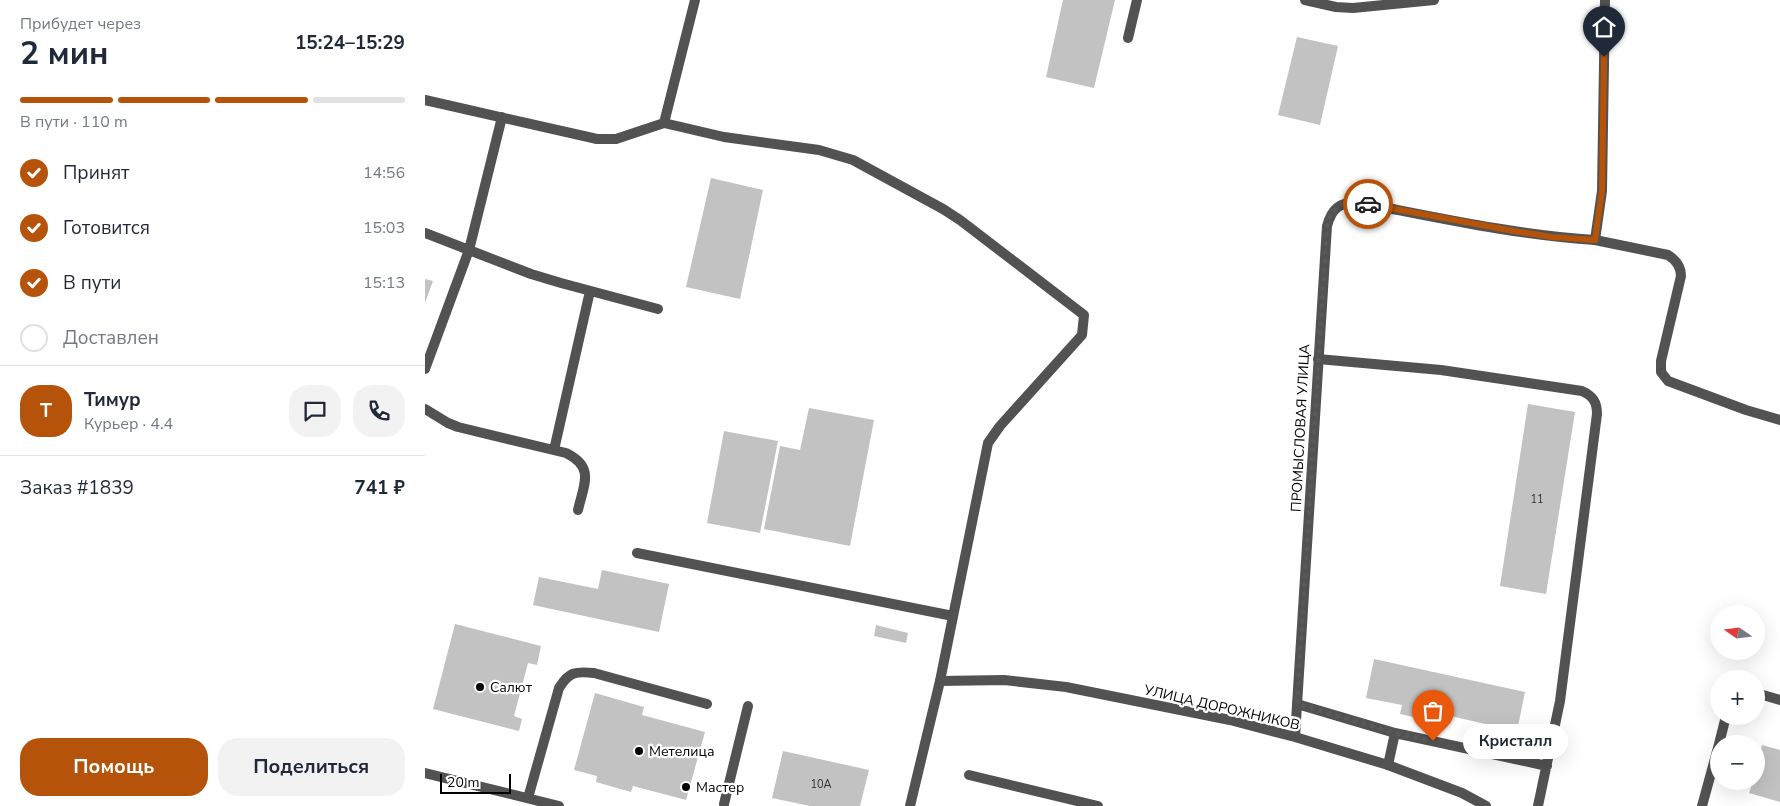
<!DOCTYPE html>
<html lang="ru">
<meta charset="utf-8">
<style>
body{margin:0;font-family:"Nunito Sans",sans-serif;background:#f2f2f3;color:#1f2937;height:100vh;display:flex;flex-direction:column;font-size:19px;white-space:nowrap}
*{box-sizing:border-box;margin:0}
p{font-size:16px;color:#747a83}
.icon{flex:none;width:28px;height:28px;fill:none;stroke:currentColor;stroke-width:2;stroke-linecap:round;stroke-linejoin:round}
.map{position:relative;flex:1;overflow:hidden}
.details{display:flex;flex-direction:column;background:#fff;width:425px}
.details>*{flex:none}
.needle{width:32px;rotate:284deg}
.controls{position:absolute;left:1285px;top:605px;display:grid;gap:10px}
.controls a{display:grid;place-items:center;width:55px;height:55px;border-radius:50%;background:#fff;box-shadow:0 5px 20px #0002;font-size:25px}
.scale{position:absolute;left:15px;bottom:12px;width:71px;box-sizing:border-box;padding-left:5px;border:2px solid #000;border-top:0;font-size:14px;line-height:18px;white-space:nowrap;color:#000;-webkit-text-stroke:4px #fff;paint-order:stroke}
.pin{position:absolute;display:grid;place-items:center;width:42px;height:42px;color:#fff;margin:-51px -21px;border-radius:50% 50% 50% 0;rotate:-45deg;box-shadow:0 0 5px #0007}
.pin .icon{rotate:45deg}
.courier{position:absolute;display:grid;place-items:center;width:50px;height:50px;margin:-25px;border:4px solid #b45309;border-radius:50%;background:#fff;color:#222;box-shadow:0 1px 6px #0007}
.bubble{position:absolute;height:35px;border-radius:18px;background:#fff;box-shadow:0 5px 20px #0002;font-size:16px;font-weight:700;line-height:35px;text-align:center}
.summary em{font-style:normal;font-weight:700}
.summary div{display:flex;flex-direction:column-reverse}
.summary{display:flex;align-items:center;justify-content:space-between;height:85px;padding:0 20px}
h1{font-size:32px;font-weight:700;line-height:38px}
.bar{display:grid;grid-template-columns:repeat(4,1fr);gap:8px 5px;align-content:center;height:60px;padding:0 20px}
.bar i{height:6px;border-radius:4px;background:#e0e1e3}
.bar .selected{background:#b45309}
.bar p{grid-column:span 4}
.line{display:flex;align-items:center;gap:12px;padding:0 20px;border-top:1px solid #e0e1e3}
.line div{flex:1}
.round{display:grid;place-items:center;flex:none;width:52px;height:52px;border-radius:20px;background:#f2f2f3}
ol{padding:0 20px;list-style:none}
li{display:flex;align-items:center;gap:15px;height:55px}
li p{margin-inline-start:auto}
li .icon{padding:5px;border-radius:50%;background:#b45309;color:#fff;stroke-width:4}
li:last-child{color:#747a83}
li i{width:28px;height:28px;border:2px solid #e0e1e3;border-radius:50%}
.cta{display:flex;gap:10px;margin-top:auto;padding:10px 20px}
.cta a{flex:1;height:58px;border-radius:20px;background:#b45309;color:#fff;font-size:20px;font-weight:700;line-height:58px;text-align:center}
.cta a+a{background:#f2f2f3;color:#1f2937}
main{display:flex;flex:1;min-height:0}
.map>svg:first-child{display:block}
.building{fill:#c2c2c2}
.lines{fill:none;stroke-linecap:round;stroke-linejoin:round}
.service{stroke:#525252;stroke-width:10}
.minor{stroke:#525252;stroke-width:10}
.done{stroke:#595959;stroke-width:5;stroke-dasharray:0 9}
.route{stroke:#b45309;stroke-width:6}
.poi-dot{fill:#000;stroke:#fff;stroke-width:2}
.labels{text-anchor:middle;stroke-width:4.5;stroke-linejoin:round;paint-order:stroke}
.number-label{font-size:11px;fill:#303030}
.street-label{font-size:14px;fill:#000;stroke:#fff}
.poi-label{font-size:14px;fill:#000;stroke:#fff;text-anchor:start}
</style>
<main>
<section class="details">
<div class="summary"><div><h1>2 мин</h1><p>Прибудет через</p></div><em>15:24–15:29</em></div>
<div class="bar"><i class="selected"></i><i class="selected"></i><i class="selected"></i><i></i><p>В пути · 110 m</p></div>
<ol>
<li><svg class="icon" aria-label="check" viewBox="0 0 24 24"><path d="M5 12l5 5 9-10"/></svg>Принят<p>14:56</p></li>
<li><svg class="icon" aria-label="check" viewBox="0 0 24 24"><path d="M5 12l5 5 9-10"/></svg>Готовится<p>15:03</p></li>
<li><svg class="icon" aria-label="check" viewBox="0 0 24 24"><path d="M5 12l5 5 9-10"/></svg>В пути<p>15:13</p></li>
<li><i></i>Доставлен</li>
</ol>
<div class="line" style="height:90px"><b class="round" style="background:#b45309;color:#fff">Т</b><div><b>Тимур</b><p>Курьер · 4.4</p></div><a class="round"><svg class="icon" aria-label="chat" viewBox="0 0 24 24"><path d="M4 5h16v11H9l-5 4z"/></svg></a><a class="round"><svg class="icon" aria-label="phone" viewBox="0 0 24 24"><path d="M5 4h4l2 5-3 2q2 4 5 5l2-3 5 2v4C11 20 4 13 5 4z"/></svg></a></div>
<div class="line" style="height:65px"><div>Заказ #1839</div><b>741 ₽</b></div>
<div class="cta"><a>Помощь</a><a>Поделиться</a></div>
</section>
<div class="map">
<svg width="1355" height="806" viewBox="0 0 1355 806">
<rect width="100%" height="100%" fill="#fff"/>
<path class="building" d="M638 0H690L669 88 621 77Z
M872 37 913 46 895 125 853 115Z
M286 178 338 190 315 299 261 287Z
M0 279 8 281 0 303Z
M1103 404 1150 412 1121 594 1075 586Z
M384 408 449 420 425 546 339 529 355 446 375 450Z
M299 431 353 441 335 533 282 523Z
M177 570 244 584 234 632 108 605 114 577 173 589Z
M30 624 116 646 112 665 103 663 89 716 97 719 94 731 8 709Z
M451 625 483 633 481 643 449 636Z
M949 659 1100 692 1092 731 994 709 993 718 975 714 977 705 941 698Z
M170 693 219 707 217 715 280 732 261 800 208 786 206 792 171 782 172 776 149 770Z
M1337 745 1355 750V802L1324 793 1328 781H1331V768Z
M358 751 444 770 435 806H385L347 798Z"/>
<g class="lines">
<path class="service" d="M880 0 911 7 928 8 1009 0
M703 38 712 0
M0 100 172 139H191L239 123 299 137 394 150 428 160 518 209 535 220 659 315 657 335 575 426 563 443 515 681
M239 123 270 0
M0 233 106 274 136 283 233 309
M1170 240 1243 255C1251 260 1256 266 1256 276L1236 361V372L1243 381 1321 410 1355 420
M893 359 1016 370 1157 391C1168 396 1172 402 1172 414L1135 701 1113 806
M0 369 44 250 77 117
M0 409 23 423 33 427 141 453C170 467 159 484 153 510
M129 450 165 291
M212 553 528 616
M1331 693 1355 700
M872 704 970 733 1122 766
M1294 744 1301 716
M963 765 970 733
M0 773 134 806
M544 775 673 806
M103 798 134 688C144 672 150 671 169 673L282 704
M299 804 323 706
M1277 806 1294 744"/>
<path class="minor" d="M870 737 902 226C907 208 914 203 932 202 1011 217 1090 235 1170 240L1177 191 1180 0
M485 806 515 681 579 680 641 687 805 720 870 737 963 765 1037 793 1061 806"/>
</g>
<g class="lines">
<path class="done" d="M943 204 932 202 917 203 905 215 902 226 872 704 970 733 1008 741"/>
<path class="route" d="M943 204 1089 231 1127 237 1170 240 1177 191 1179 57"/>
</g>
<g class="poi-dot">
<circle cx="55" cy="687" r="5"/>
<circle cx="214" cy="751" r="5"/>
<circle cx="261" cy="787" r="5"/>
</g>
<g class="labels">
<g class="number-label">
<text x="1112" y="503">11</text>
<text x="396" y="788">10А</text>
</g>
<g class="street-label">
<text transform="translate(875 428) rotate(-87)" y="5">ПРОМЫСЛОВАЯ УЛИЦА</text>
<text transform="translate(797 707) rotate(13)" y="5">УЛИЦА ДОРОЖНИКОВ</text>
</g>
<g class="poi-label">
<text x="65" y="692">Салют</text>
<text x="224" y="756">Метелица</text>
<text x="271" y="792">Мастер</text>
</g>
</g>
</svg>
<div class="controls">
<a><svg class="needle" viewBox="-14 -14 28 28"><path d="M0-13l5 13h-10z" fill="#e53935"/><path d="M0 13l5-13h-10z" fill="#747a83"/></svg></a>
<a>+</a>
<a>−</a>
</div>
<div class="scale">20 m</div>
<div class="pin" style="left:1008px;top:741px;background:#ea580c"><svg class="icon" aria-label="bag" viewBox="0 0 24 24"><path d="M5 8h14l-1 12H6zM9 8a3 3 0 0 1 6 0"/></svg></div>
<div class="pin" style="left:1179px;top:57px;background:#1f2937"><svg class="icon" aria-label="home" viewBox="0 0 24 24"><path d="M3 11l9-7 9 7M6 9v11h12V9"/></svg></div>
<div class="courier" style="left:943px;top:204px"><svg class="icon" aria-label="car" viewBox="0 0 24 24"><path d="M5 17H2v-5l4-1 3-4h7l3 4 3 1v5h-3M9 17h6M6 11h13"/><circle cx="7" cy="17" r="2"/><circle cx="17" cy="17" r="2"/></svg></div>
<div class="bubble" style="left:1038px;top:724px;width:105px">Кристалл</div>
</div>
</main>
